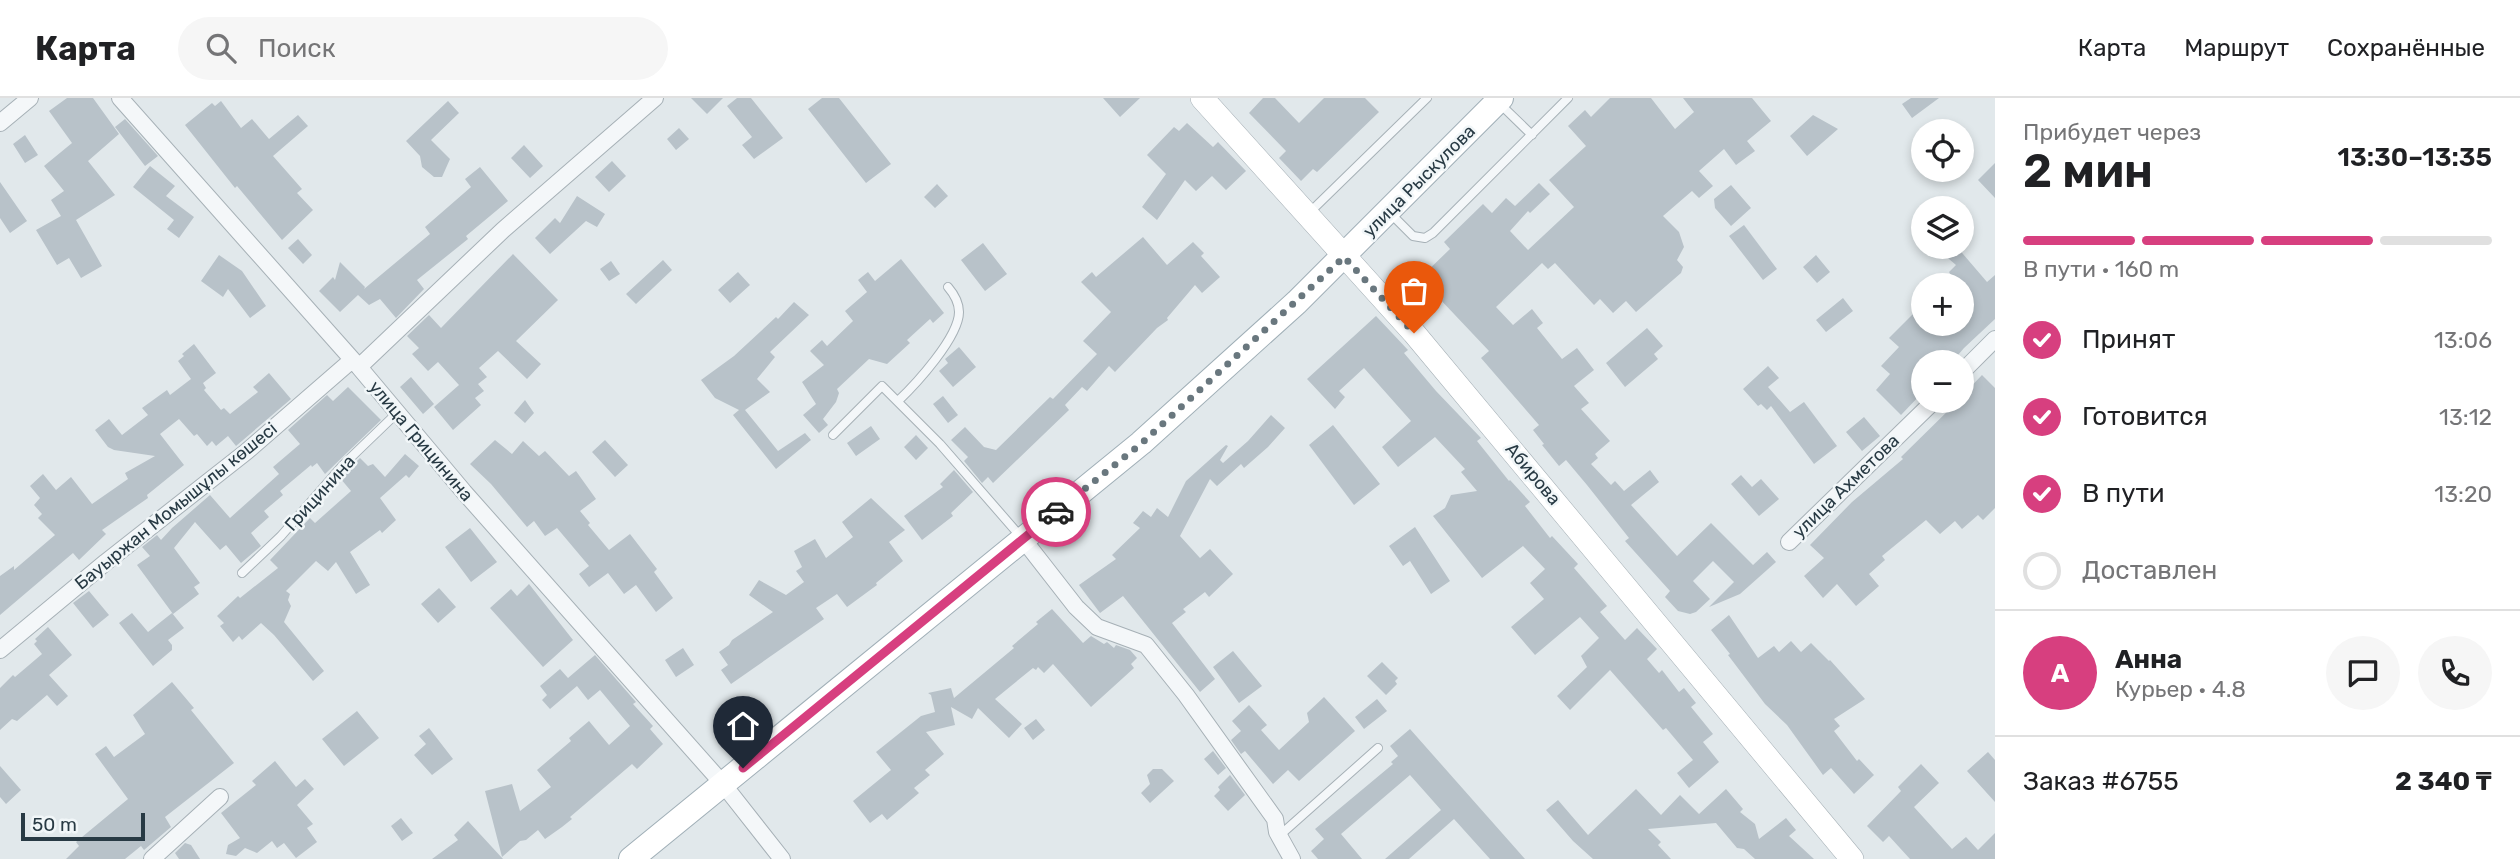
<!DOCTYPE html>
<html lang="ru">
<meta charset="utf-8">
<style>
body{margin:0;font-family:Rubik,sans-serif;background:#f6f6f6;color:#202124;height:100vh;display:flex;flex-direction:column;font-size:26px;white-space:nowrap}
*{box-sizing:border-box;margin:0}
p{font-size:23px;color:#757577}
.icon{flex:none;width:38px;height:38px;fill:none;stroke:currentColor;stroke-width:2;stroke-linecap:round;stroke-linejoin:round}
.map{position:relative;flex:1;overflow:hidden}
.details{display:flex;flex-direction:column;background:#fff;width:525px}
.details>*{flex:none}
.buttons{position:absolute;left:1911px;top:21px;display:grid;gap:14px}
.buttons a{display:grid;place-items:center;width:63px;height:63px;border-radius:50%;background:#fff;box-shadow:0 4px 10px #0003;font-size:35px}
.scale{position:absolute;left:21px;bottom:18px;width:124px;box-sizing:border-box;padding-left:7px;border:4px solid #283a44;border-top:0;font-size:19px;line-height:24px;white-space:nowrap;color:#283a44;-webkit-text-stroke:5px #f1f6f8;paint-order:stroke}
.pin{position:absolute;display:grid;place-items:center;width:60px;height:60px;color:#fff;margin:-72px -30px;border-radius:50% 50% 50% 0;rotate:-45deg;box-shadow:0 0 7px #0007}
.pin .icon{rotate:45deg}
.courier{position:absolute;display:grid;place-items:center;width:70px;height:70px;margin:-35px;border:5px solid #d73f7f;border-radius:50%;background:#fff;color:#222;box-shadow:0 2px 9px #0007}
.summary em{font-style:normal;font-weight:600}
.summary div{display:flex;flex-direction:column-reverse}
.summary{display:flex;align-items:center;justify-content:space-between;height:119px;padding:0 28px}
h1{font-size:46px;font-weight:600;line-height:52px}
.bar{display:grid;grid-template-columns:repeat(4,1fr);gap:10px 7px;align-content:center;height:84px;padding:0 28px}
.bar i{height:9px;border-radius:5px;background:#e0e0e0}
.bar .active{background:#d73f7f}
.bar p{grid-column:span 4}
.line{display:flex;align-items:center;gap:18px;padding:0 28px;border-top:2px solid #e0e0e0}
.line div{flex:1}
.round{display:grid;place-items:center;flex:none;width:74px;height:74px;border-radius:37px;background:#f6f6f6}
ol{padding:0 28px;list-style:none}
li{display:flex;align-items:center;gap:21px;height:77px}
li p{margin-inline-start:auto}
li .icon{padding:7px;border-radius:50%;background:#d73f7f;color:#fff;stroke-width:4}
li:last-child{color:#757577}
li i{width:38px;height:38px;border:4px solid #e0e0e0;border-radius:50%}
header{display:flex;align-items:center;gap:42px;box-sizing:border-box;height:98px;padding:0 35px;background:#fff;border-bottom:2px solid #e0e0e0}
header strong{font-size:33px}
nav{display:flex;gap:38px;margin-inline-start:auto;font-size:24px}
.search{width:490px;height:63px;background:#f6f6f6;display:flex;align-items:center;gap:18px;box-sizing:border-box;padding:0 24px;border-radius:38px;color:#757577;font-size:26px}
main{display:flex;flex:1;min-height:0}
.map>svg:first-child{display:block}
.building{fill:#b8c2c9}
.lines{fill:none;stroke-linecap:round;stroke-linejoin:round}
.lane-casing{stroke:#a6b0b6;stroke-width:10}
.street-casing{stroke:#a6b0b6;stroke-width:18}
.secondary-casing{stroke:#a6b0b6;stroke-width:24}
.primary-casing{stroke:#a0afb7;stroke-width:26}
.lane{stroke:#f4f7f9;stroke-width:8}
.street{stroke:#f4f7f9;stroke-width:16}
.secondary{stroke:#fff;stroke-width:23}
.primary{stroke:#fff;stroke-width:24}
.done{stroke:#69777e;stroke-width:7;stroke-dasharray:0 12.6}
.route{stroke:#d73f7f;stroke-width:9}
.labels{text-anchor:middle;stroke-width:5;stroke-linejoin:round;paint-order:stroke}
.street-label{font-size:18px;fill:#283a44;stroke:#f1f6f8}
</style>
<header>
<strong>Карта</strong>
<div class="search"><svg class="icon" aria-label="search" viewBox="0 0 24 24"><circle cx="10" cy="10" r="6"/><path d="M15 15l6 6"/></svg>Поиск</div>
<nav><a>Карта</a><a>Маршрут</a><a>Сохранённые</a></nav>
</header>
<main>
<div class="map">
<svg width="1995" height="761" viewBox="0 0 1995 761">
<rect width="100%" height="100%" fill="#e1e8eb"/>
<path class="building" d="M67 0H93L119 36 88 63 115 97 76 122 102 168 81 180 69 160 57 167 36 132 61 118 51 102 64 93 44 68 72 45 49 13Z
M691 0H723L707 16Z
M737 0H751L783 40 754 61 742 47 752 39 727 8Z
M822 0H839L891 66 866 85 808 11Z
M1103 0H1140L1120 19Z
M1263 0H1275L1299 25 1324 0H1365L1379 14 1317 74 1313 71 1301 83 1279 60 1286 53 1249 15Z
M1610 0H1651L1675 31 1694 14 1683 0H1752L1771 23 1747 43 1755 53 1736 67 1724 51 1699 73 1713 88 1699 100 1692 93 1663 118 1679 134 1684 149 1677 162 1683 169 1681 175 1636 214 1626 203 1613 215 1600 201 1594 207 1555 165 1548 171 1542 165 1496 209 1513 227 1532 211 1543 225 1537 230 1562 261 1577 250 1594 272 1574 288 1589 305 1581 311 1610 343 1595 356 1598 360 1591 366 1611 387 1615 383 1624 393 1650 372 1659 384 1631 407 1677 458 1711 425 1753 467 1767 454 1776 464 1740 496 1709 509 1734 484 1713 463 1693 483 1710 501 1696 514 1690 516 1678 513 1665 499 1670 493 1625 443 1629 440 1587 387 1566 362 1559 368 1542 347 1544 346 1533 332 1539 327 1481 260 1489 253 1420 180 1450 151 1444 144 1483 106 1492 115 1506 100 1515 108 1539 85 1550 96 1530 115 1528 113 1510 133 1528 152 1574 109 1549 82 1586 48 1568 28 1585 12 1591 19Z
M1911 0H1939L1912 20 1902 6Z
M221 3 241 30 252 21 269 41 298 17 308 28 273 58 302 91 297 95 313 112 282 142 237 88 235 90 185 27 212 5 215 8Z
M448 3 459 15 431 42 450 61 442 79H434L422 69 420 58 406 43Z
M1813 17 1838 31 1807 58 1790 38Z
M125 21 158 58 145 68 115 29Z
M1187 25 1213 49 1218 44 1246 73 1226 92 1212 78 1196 93 1185 82 1157 122 1142 109 1166 76 1147 57 1174 29 1179 33Z
M679 30 689 41 676 52 667 41Z
M25 37 38 57 25 65 13 46Z
M524 47 543 68 530 80 511 60Z
M612 63 626 78 609 94 595 79Z
M1995 65V100L1978 82Z
M150 68 175 88 166 98 194 119 179 140 167 131 174 122 133 89Z
M480 69 508 103 466 138 468 141 417 182 424 191 396 220 380 201 369 207 358 197 340 214 319 193 333 179 335 182 340 164 365 189 364 191 430 136 425 129 471 89 465 81Z
M0 84 27 123 10 135 0 120Z
M937 86 948 98 935 110 924 99Z
M1731 87 1751 110 1731 128 1715 110 1714 101Z
M577 98 605 116 597 129 586 123 550 156 535 140 555 120 560 125Z
M1744 127 1777 171 1763 182 1729 138Z
M1143 139 1167 167 1193 144 1204 155 1201 158 1220 179 1202 195 1195 187 1167 220 1168 222 1157 230 1115 274 1109 268 1087 293 1082 289 1065 307 1069 312 993 385 988 379 982 385 964 363 968 359 951 342 965 329 984 349 996 352 1050 299 1053 301 1097 256 1083 243 1111 214 1081 184 1092 174 1096 179Z
M298 141 312 157 303 166 288 150Z
M983 145 1007 176 985 193 961 162Z
M1935 149H1957L1987 184 1995 177V221L1964 250 1952 264H1923V294L1901 317 1876 292 1890 276 1881 268 1899 249 1889 240 1923 206V226H1962V187H1940L1951 177 1949 174 1956 167Z
M513 156 558 202 516 243 541 266 527 281 498 253 479 270 487 279 478 286 484 293 475 300 481 307 453 332 434 309 459 287 438 264 428 273 412 256 419 250 407 238 429 217 441 230Z
M219 157 242 173 266 208 250 220 228 191 223 199 201 183Z
M1816 157 1830 174 1817 185 1803 169Z
M901 161 944 215 933 225 930 221 907 242 910 245 887 266 869 261 837 291 839 295 836 304 823 321 828 327 819 335 803 317 816 306 802 284 824 267 810 253 822 242 827 248 853 223 845 213 867 194 858 182 868 174 875 183Z
M663 162 672 172 636 206 626 196Z
M611 163 620 176 609 183 600 171Z
M738 174 750 187 730 205 718 192Z
M1843 200 1853 213 1826 234 1816 222Z
M794 204 809 217 770 254 775 259 757 281 770 294 745 312 778 353 805 335 811 342 776 371 733 317 739 312 715 300 701 282 734 258 776 219 778 221Z
M1376 218 1408 252 1404 255 1436 293 1481 340 1477 343 1509 383 1510 382 1530 404 1525 408 1550 440 1552 438 1578 466 1574 470 1607 508 1600 514 1625 542 1637 530 1657 551 1647 561 1659 575 1662 572 1679 594 1684 590 1696 605 1691 609 1713 636 1703 644 1719 664 1689 690 1677 675 1693 662 1666 630 1663 632 1610 572 1570 612 1557 598 1587 569 1581 558 1599 540 1580 519 1535 557 1511 529 1544 501 1530 485 1545 471 1523 448 1482 480 1433 418 1445 410 1451 397 1477 393 1461 374 1465 371 1435 339 1398 369 1382 349 1411 323 1364 270 1339 293 1345 299 1335 311 1307 281Z
M1647 230 1663 248 1654 256 1658 261 1625 289 1606 265Z
M194 246 216 275 203 285 206 290 204 292 221 312 224 310 230 316 258 294 253 289 269 275 291 301 236 348 228 338 216 348 212 343 207 348 197 336 194 338 179 321 160 336 184 367 147 397 148 400 102 432 106 436 79 462 73 455 0 517V478L14 468V472L55 437 38 420 42 416 34 407 40 400 30 388 43 376 56 392 71 379 92 406 128 381 125 375 155 358 114 352 108 349 95 332 109 321 122 337 148 317 142 310 167 292 170 297 191 281 178 263 184 258 182 256Z
M959 249 976 269 953 289 939 273 948 265 945 261Z
M1768 268 1779 280 1768 289 1790 314 1804 304 1837 348 1814 366 1771 308 1767 312 1761 306 1758 308 1743 291Z
M1982 277 1995 290V410L1983 422 1978 417 1962 431 1955 423 1940 436 1926 422 1882 458 1885 462 1869 476 1879 488 1856 508 1837 486 1823 500 1804 478 1824 460 1810 447 1852 404 1903 361 1901 359 1958 303H1962V298Z
M411 279 434 306 423 316 400 289Z
M348 289 381 322 325 376 317 365 312 369 311 367 280 393 283 397 264 413 269 419 251 435 261 448 241 465 226 447 220 452 195 424 174 450 200 485 194 489 199 496 173 516 137 467 150 458 142 449 157 437 161 442 172 430 210 397 230 420 279 376 273 369 300 346 288 332 327 297 333 303Z
M943 298 958 317 948 325 933 306Z
M525 302 534 315 525 325 514 315Z
M1271 317 1285 330 1268 349 1244 370 1241 366 1217 388 1210 381 1180 438 1200 460 1210 451 1233 476 1209 499 1205 494 1183 511 1186 514 1172 525 1215 581 1200 594 1123 498 1100 515 1079 487 1116 461 1112 457 1140 430 1133 425 1143 413 1151 419 1157 410 1168 419 1186 383 1226 347 1228 348 1220 362 1223 365 1248 343Z
M1864 319 1880 338 1862 353 1846 334Z
M1333 327 1380 386 1354 407 1309 347Z
M871 328 880 341 856 358 847 345Z
M916 337 928 350 916 362 904 349Z
M495 342 512 356 523 343 539 358 545 353 569 378 576 373 596 401 580 413 590 425 588 427 609 452 630 436 657 471 654 474 673 500 656 514 636 487 624 496 608 475 589 489 579 476 589 468 557 430 545 438 534 423 527 429 491 386 470 366Z
M605 342 628 367 615 379 592 354Z
M405 356 419 368 409 380 406 377 380 400 396 422 382 435 380 432 350 454 370 487 356 496 336 464 328 473 316 463 286 493 290 496 288 502 291 508 284 524 324 573 313 583 274 537 261 525 242 542 239 538 233 544 220 528 224 525 217 518 238 498 240 500 278 470 270 462 310 420 315 425 351 393 340 380 360 360 368 368 373 366 385 379Z
M954 372 973 394 951 415 953 418 922 442 904 418 943 389 940 386Z
M1741 377 1752 389 1761 381 1779 401 1759 418 1731 386Z
M871 400 905 432 889 444 903 463 876 485 877 487 847 509 837 496 816 510 824 521 731 586 721 572 728 567 719 554 729 547 732 542 773 514 749 497 759 482 786 497 804 484 796 473 802 469 794 453 815 441 826 460 853 439 842 424Z
M1415 429 1450 483 1431 496 1410 463 1403 468 1389 448Z
M470 430 497 464 471 484 445 449Z
M529 486 573 542 543 569 490 510 511 491 517 498Z
M439 490 456 509 438 525 421 506Z
M89 493 109 517 93 530 73 505Z
M1052 511 1083 545 1091 538 1104 546 1107 544 1114 550 1116 547 1130 552 1137 560 1131 566 1134 570 1091 609 1053 566 1044 575 1038 569 1036 572 1033 570 995 601 1022 626 1009 640 978 610 972 621 951 609 955 627 926 634 944 656 925 672 930 677 914 690 919 695 887 722 882 716 870 725 853 703 891 672 876 654 921 618 935 614 931 597 928 595 951 590 954 600 1014 550 1012 548 1038 526 1036 524Z
M132 515 148 534 172 515 184 530 168 542 172 547V552L153 568 119 525Z
M1729 517 1758 560 1774 548 1779 554 1791 543 1801 554 1811 545 1829 563 1830 562 1865 601 1834 621 1840 628 1834 633 1857 663 1859 661 1874 677 1854 696 1831 670 1823 677 1787 627 1765 606 1728 557 1730 556 1711 532Z
M48 529 72 557 49 577 68 598 57 608 47 597 17 623 12 621 0 632V590L13 577 15 579 42 556 34 546 37 543 35 541Z
M683 550 694 567 676 579 665 562Z
M1233 553 1262 588 1239 605 1213 569Z
M595 557 636 604 633 606 653 628 650 631 663 646 637 671 632 666 570 719 572 721 562 729 545 741 538 732 526 742 520 743 502 759 485 693 512 686 520 713 551 689 537 672 571 643 569 640 589 623 609 647 630 628 600 592 588 602 577 588 550 611 542 602 547 597 540 588 560 571 568 580Z
M1382 564 1398 580 1395 583 1397 586 1386 597 1367 578Z
M172 584 194 610 191 612 234 665 165 719 171 729 144 752 141 748 125 761H66L79 748 76 744 128 701 95 656 106 648 114 659 145 636 133 617Z
M1324 599 1355 633 1299 683 1288 672 1273 686 1245 653 1241 656 1231 642 1241 633 1232 623 1249 607 1267 627 1261 632 1279 652 1309 624 1307 615Z
M1377 601 1387 613 1364 631 1355 619Z
M357 613 379 640 344 668 322 641Z
M1036 621 1045 632 1033 642 1024 630Z
M429 630 453 661 432 677 414 657 426 646 419 638Z
M1410 631 1525 761H1490L1454 721 1409 761H1385L1441 712 1410 677 1341 736 1362 761H1318L1311 753 1324 741 1315 731 1393 666 1391 664 1398 658 1390 648Z
M1213 653 1226 670 1218 677 1204 661Z
M1988 654 1995 662V704L1967 673Z
M275 663 296 689 305 681 314 691 297 707 313 726 307 730 317 744 296 760 284 745 277 750 272 743 257 755 245 750 236 758 226 756 228 747 240 740 221 715 256 687 252 683Z
M1921 666 1939 685 1914 709 1952 751 1966 739 1978 752 1995 735V761H1910L1889 738 1883 744 1867 728 1901 693 1898 689Z
M0 668 21 692 6 706 0 699Z
M1153 671H1162L1174 683 1150 705 1141 695 1150 686 1147 677Z
M1230 677 1245 697 1228 713 1214 698 1220 692 1218 689Z
M1636 691 1661 717 1680 697 1699 716 1726 691 1743 711 1740 714 1755 726 1759 741 1786 720 1796 732 1789 738 1814 761H1755L1744 751 1737 750 1716 725 1648 731 1661 744 1658 747 1671 761H1593L1573 743 1546 712 1558 702 1588 737Z
M401 720 413 735 402 743 391 728Z
M468 723 503 761H432L458 742 454 737Z
M185 745 191 747 200 761H179L175 755Z"/>
<g class="lines">
<g class="lane-casing">
<path id="lane" d="M1499 5 1532 37
M1309 115 1427 0
M1391 116 1413 138 1425 140 1433 135 1568 0
M898 303C916 286 959 239 959 214 959 204 954 196 948 189
M833 337 882 288 940 346 1021 439
M242 475 281 438 343 367 397 315
M1279 738 1378 650"/>
</g>
<g class="street-casing">
<path id="street" d="M120 0 359 269 464 394 723 686 782 761
M0 25 30 0
M359 269 503 132 655 0
M1962 274 1995 241
M1023 441 1076 509 1097 529 1146 547 1186 597 1275 721 1277 734 1292 761
M1789 444 1934 303
M0 552 106 464 246 354 352 262
M152 761 220 699"/>
</g>
<g class="secondary-casing">
<path id="secondary" d="M1202 0 1414 235 1852 761"/>
</g>
<g class="primary-casing">
<path id="primary" d="M631 761 1141 345 1297 204 1501 0"/>
</g>
<use href="#lane" class="lane"/>
<use href="#street" class="street"/>
<use href="#secondary" class="secondary"/>
<use href="#primary" class="primary"/>
</g>
<g class="lines">
<path class="done" d="M1056 414 1142 345 1344 159 1414 235"/>
<path class="route" d="M743 670 1056 414"/>
</g>
<g class="labels">
<g class="street-label">
<text transform="translate(1419 83) rotate(-45)" y="6">улица Рыскулова</text>
<text transform="translate(421 343) rotate(50)" y="6">улица Грицинина</text>
<text transform="translate(1533 376) rotate(50)" y="6">Абирова</text>
<text transform="translate(1846 388) rotate(-44)" y="6">улица Ахметова</text>
<text transform="translate(320 395) rotate(-48)" y="6">Грицинина</text>
<text transform="translate(176 408) rotate(-39)" y="6">Бауыржан Момышұлы көшесі</text>
</g>
</g>
</svg>
<div class="buttons">
<a><svg class="icon" aria-label="locate" viewBox="0 0 24 24"><circle cx="12" cy="12" r="6"/><path d="M12 2v4M12 18v4M2 12h4M18 12h4"/></svg></a>
<a><svg class="icon" aria-label="layers" viewBox="0 0 24 24"><path d="M12 4l9 5-9 5-9-5zM3 14l9 5 9-5"/></svg></a>
<a>+</a>
<a>−</a>
</div>
<div class="scale">50 m</div>
<div class="pin" style="left:1414px;top:235px;background:#ea580c"><svg class="icon" aria-label="bag" viewBox="0 0 24 24"><path d="M5 8h14l-1 12H6zM9 8a3 3 0 0 1 6 0"/></svg></div>
<div class="pin" style="left:743px;top:670px;background:#1f2937"><svg class="icon" aria-label="home" viewBox="0 0 24 24"><path d="M3 11l9-7 9 7M6 9v11h12V9"/></svg></div>
<div class="courier" style="left:1056px;top:414px"><svg class="icon" aria-label="car" viewBox="0 0 24 24"><path d="M5 17H2v-5l4-1 3-4h7l3 4 3 1v5h-3M9 17h6M6 11h13"/><circle cx="7" cy="17" r="2"/><circle cx="17" cy="17" r="2"/></svg></div>
</div>
<section class="details">
<div class="summary"><div><h1>2 мин</h1><p>Прибудет через</p></div><em>13:30–13:35</em></div>
<div class="bar"><i class="active"></i><i class="active"></i><i class="active"></i><i></i><p>В пути · 160 m</p></div>
<ol>
<li><svg class="icon" aria-label="check" viewBox="0 0 24 24"><path d="M5 12l5 5 9-10"/></svg>Принят<p>13:06</p></li>
<li><svg class="icon" aria-label="check" viewBox="0 0 24 24"><path d="M5 12l5 5 9-10"/></svg>Готовится<p>13:12</p></li>
<li><svg class="icon" aria-label="check" viewBox="0 0 24 24"><path d="M5 12l5 5 9-10"/></svg>В пути<p>13:20</p></li>
<li><i></i>Доставлен</li>
</ol>
<div class="line" style="height:126px"><b class="round" style="background:#d73f7f;color:#fff">А</b><div><b>Анна</b><p>Курьер · 4.8</p></div><a class="round"><svg class="icon" aria-label="chat" viewBox="0 0 24 24"><path d="M4 5h16v11H9l-5 4z"/></svg></a><a class="round"><svg class="icon" aria-label="phone" viewBox="0 0 24 24"><path d="M5 4h4l2 5-3 2q2 4 5 5l2-3 5 2v4C11 20 4 13 5 4z"/></svg></a></div>
<div class="line" style="height:91px"><div>Заказ #6755</div><b>2 340 ₸</b></div>
</section>
</main>
